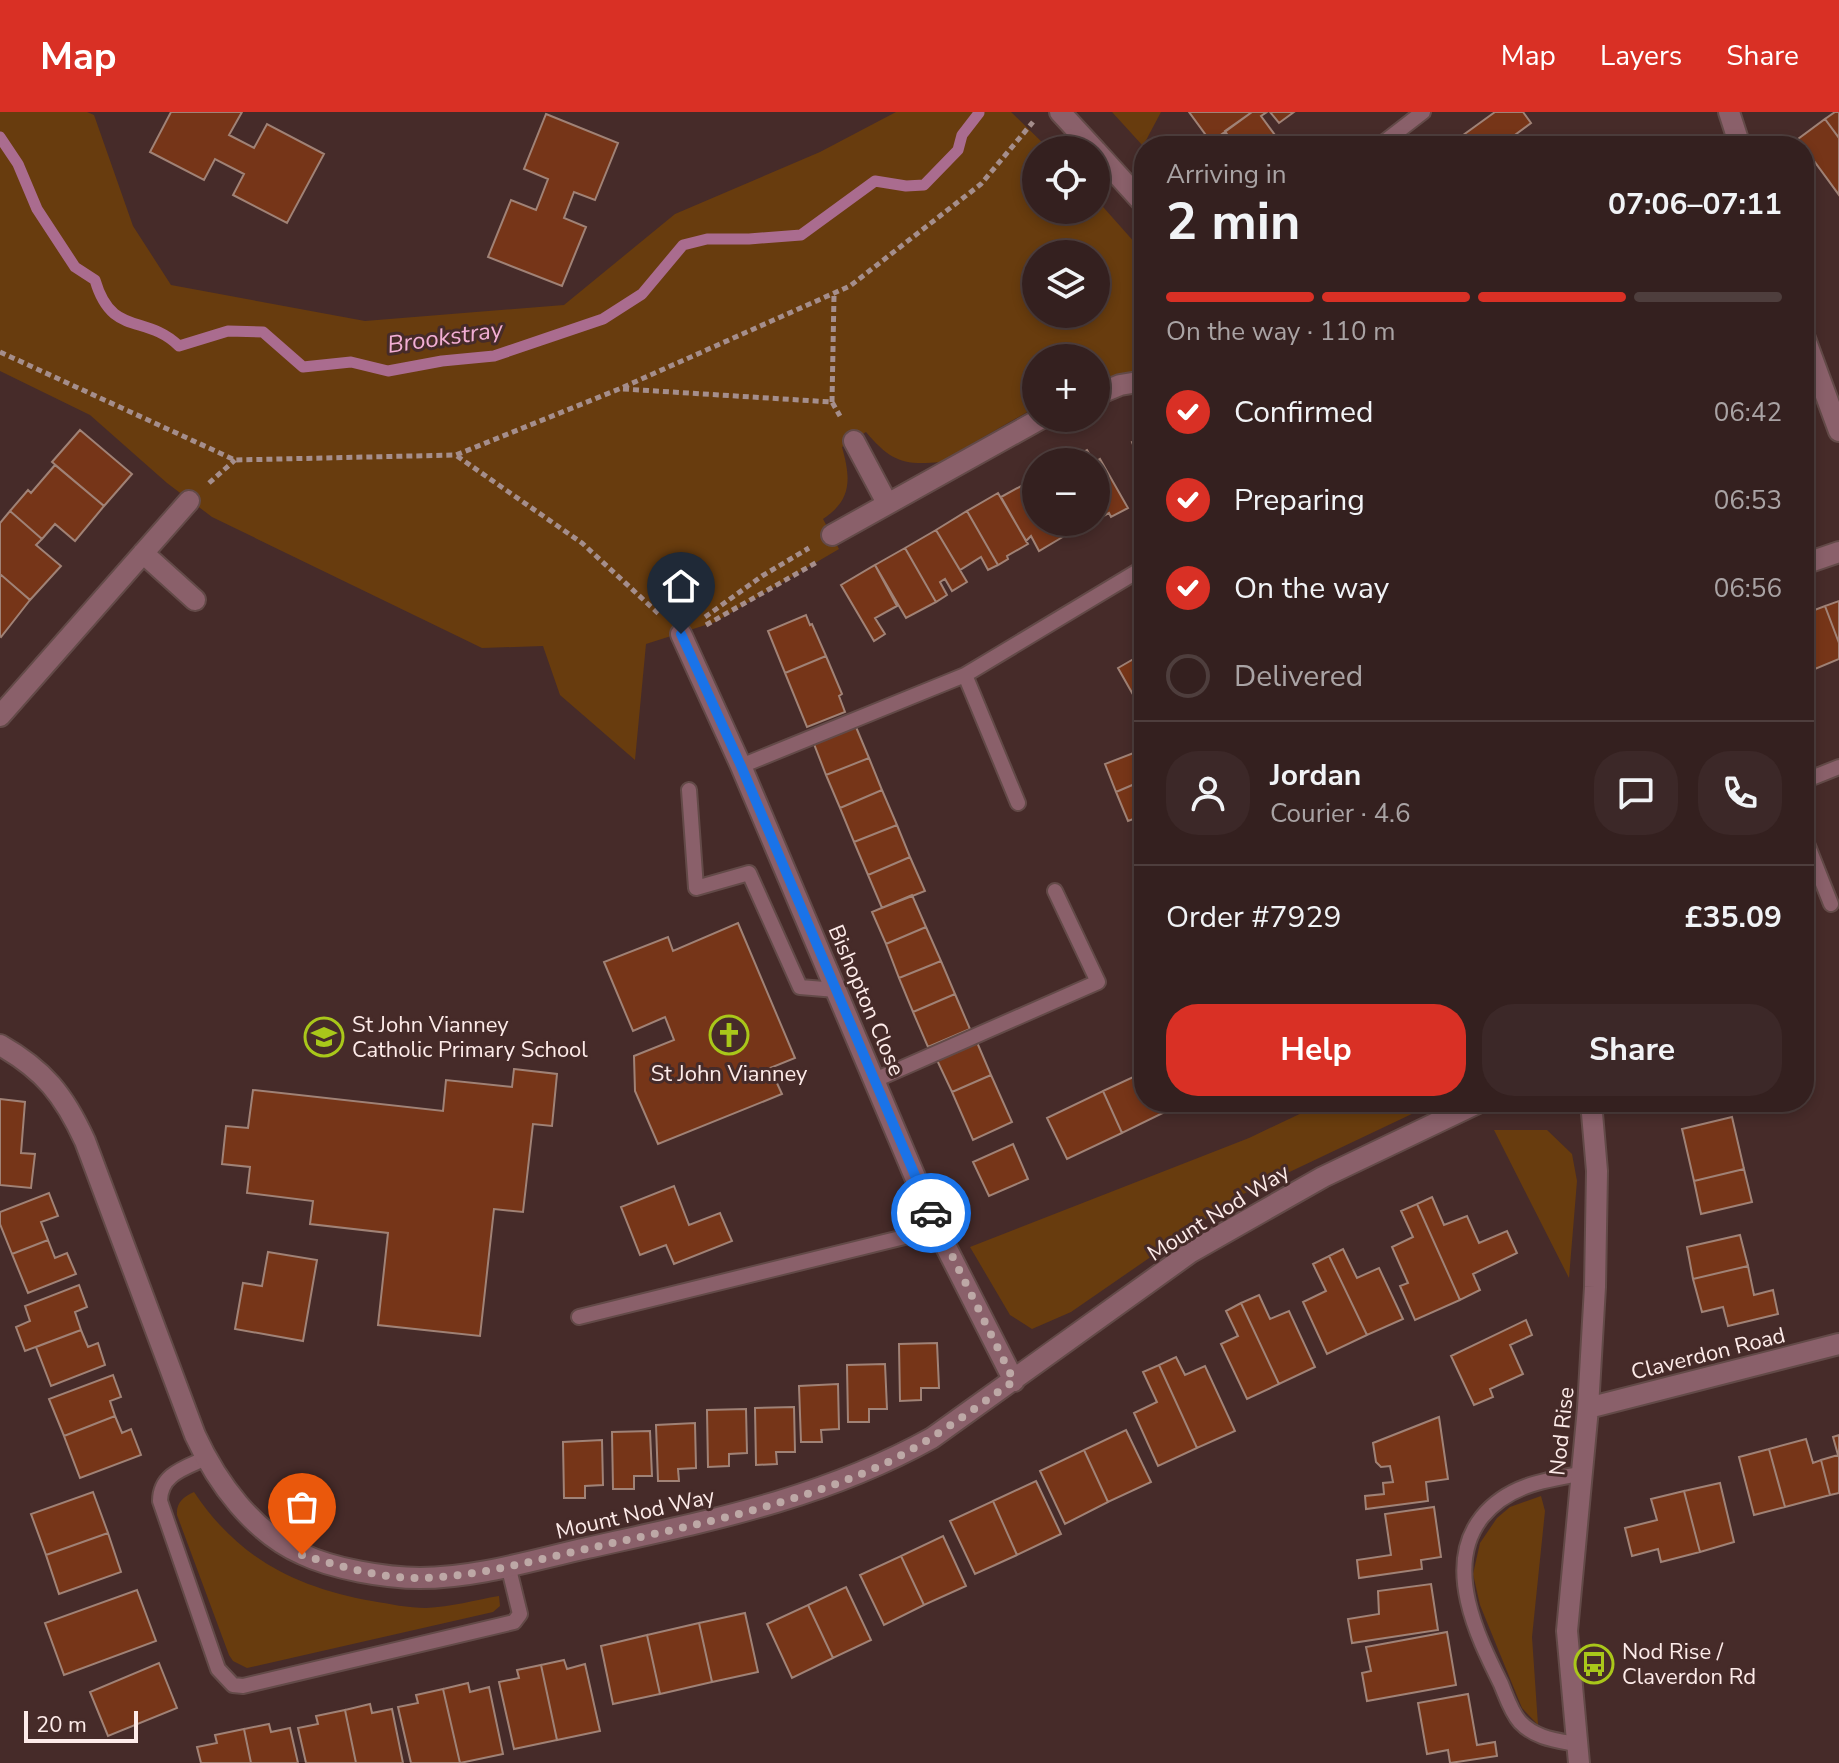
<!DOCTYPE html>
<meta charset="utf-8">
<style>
body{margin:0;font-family:"Nunito Sans",sans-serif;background:#3c2828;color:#f1f3f6;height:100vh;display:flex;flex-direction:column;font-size:30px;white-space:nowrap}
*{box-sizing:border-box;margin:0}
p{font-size:26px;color:#a9a3a4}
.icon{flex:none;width:44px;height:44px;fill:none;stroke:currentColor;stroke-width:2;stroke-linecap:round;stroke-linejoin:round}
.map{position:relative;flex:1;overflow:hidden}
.panel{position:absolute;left:1134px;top:24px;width:680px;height:976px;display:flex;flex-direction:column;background:#34201f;border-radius:32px;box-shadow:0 4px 12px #0003,0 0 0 2px #4e3e3d}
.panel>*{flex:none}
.controls{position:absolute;left:1022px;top:24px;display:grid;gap:16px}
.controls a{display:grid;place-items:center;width:88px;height:88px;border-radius:50%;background:#34201f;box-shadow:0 4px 12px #0003,0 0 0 2px #4e3e3d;font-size:40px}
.scale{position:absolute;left:24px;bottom:20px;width:114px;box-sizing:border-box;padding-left:8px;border:4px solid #fdebe9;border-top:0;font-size:22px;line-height:28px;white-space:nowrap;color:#fdebe9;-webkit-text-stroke:6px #462b29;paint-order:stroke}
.pin{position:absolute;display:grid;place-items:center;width:68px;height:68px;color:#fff;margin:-82px -34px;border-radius:50% 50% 50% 0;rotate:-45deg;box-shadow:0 0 8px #0007}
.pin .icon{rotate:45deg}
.courier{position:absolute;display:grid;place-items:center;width:80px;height:80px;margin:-40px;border:6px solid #1a73e8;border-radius:50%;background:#fff;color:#222;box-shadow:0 2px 10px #0007}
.overview em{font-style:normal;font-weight:700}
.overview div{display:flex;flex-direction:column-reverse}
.overview{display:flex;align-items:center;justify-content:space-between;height:136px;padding:0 32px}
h1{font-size:52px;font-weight:700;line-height:60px}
.bar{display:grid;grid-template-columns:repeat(4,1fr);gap:12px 8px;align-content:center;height:96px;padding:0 32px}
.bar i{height:10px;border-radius:6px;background:#4e3e3d}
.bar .on{background:#d93025}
.bar p{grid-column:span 4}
.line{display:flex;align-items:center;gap:20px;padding:0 32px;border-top:2px solid #4e3e3d}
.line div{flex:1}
.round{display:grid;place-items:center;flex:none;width:84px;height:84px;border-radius:32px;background:#3c2828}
ol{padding:0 32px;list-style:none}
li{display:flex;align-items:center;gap:24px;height:88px}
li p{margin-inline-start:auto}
li .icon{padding:8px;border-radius:50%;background:#d93025;color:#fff;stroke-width:4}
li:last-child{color:#a9a3a4}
li i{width:44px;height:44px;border:4px solid #4e3e3d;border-radius:50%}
.primary-button{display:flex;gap:16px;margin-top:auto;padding:16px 32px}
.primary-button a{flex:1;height:92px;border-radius:32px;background:#d93025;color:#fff;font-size:32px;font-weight:700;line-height:92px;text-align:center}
.primary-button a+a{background:#3c2828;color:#f1f3f6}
header{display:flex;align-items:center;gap:48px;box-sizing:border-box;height:112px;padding:0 40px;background:#d93025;color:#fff}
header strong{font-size:38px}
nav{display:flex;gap:44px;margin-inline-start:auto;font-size:28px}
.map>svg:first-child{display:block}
.green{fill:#683c0e;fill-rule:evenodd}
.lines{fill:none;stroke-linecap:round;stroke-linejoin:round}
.stream{stroke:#aa6c8f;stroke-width:11}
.building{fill:#763518;stroke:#a08276;stroke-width:2}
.lane-casing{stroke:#634a48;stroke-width:18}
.street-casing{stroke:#634a48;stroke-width:24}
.path{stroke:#a58e8c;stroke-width:5;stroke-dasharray:6 4;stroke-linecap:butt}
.lane{stroke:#8a606a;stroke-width:14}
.street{stroke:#8a606a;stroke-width:20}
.done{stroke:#bda8a6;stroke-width:8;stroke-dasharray:0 14.4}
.route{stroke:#1a73e8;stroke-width:10}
.labels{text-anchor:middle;stroke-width:6;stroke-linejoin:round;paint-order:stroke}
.street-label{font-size:22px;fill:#fdebe9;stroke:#462b29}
.poi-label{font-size:22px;fill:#fdebe9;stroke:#462b29;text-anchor:start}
.water-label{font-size:24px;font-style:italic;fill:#f2aed4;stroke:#462b29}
</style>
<header>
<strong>Map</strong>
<nav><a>Map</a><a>Layers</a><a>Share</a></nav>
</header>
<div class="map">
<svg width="1839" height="1651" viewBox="0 0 1839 1651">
<rect width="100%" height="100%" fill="#462b29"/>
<path class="green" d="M0 0H87L94 3 133 114 171 173 365 209 564 193 675 102 820 40 896 0H1011L1050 38H1036V98H1096V87L1144 141V259L1096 273V246H1036V295L940 350C902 354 890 348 866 320L842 335C851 367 852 388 823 407L839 437 715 510 646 532 635 648 560 583 543 534 482 536 212 405 167 371 90 303 0 259ZM1036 142H1096V202H1036Z
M1112 0H1161L1143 34Z
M1325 990H1437L1239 1084 1071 1200 1032 1217 1010 1203 970 1135 1249 1026Z
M1494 1018H1547L1572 1042 1577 1069 1569 1166Z
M194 1380C238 1446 295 1475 372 1489 390 1492 408 1496 426 1496 451 1495 475 1488 499 1484L500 1494 493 1500 247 1556 233 1549 229 1543 177 1403C176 1391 183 1385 194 1380Z
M1541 1384 1545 1399 1532 1525 1538 1613 1522 1596 1480 1493 1473 1462 1480 1431 1497 1406 1510 1395Z"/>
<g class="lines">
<path class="stream" d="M0 25 18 52 37 97 75 155 95 168C112 226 145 201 179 234L228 219 263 220 303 255 351 250 388 259 442 249 494 244 603 207 642 182 683 133 707 127H749L801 123 875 69 906 74 924 73 958 38 962 23 979 1"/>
</g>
<path class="building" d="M171 0H242L229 23 254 36 267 12 324 42 287 111 233 83 244 62 215 47 204 68 150 40Z
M1189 0H1252L1211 30Z
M1252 0H1267L1261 4 1283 34H1230L1226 30 1230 27 1225 19Z
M1270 0H1294L1279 11Z
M1495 0H1523L1531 11 1500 34H1448Z
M1835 0H1839V26L1825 7Z
M546 2 618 31 595 88 574 80 564 106 586 115 562 174 488 145 511 88 536 98 548 67 524 57Z
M1825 7 1839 26V83L1798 27Z
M80 318 132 362 104 394 52 350Z
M1144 326V362L1132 330Z
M1087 338 1094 350H1065Z
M1100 347 1128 396 1111 405 1109 401 1097 408 1095 350Z
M55 353 104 394 75 429 55 412 42 427 10 399 28 378 31 381Z
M1034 367 1036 410H1058L1066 423 1039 439 1031 424 1026 429 1001 385Z
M998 381 1028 432 1007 444 1008 447 998 453 967 399Z
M10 399 42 427 36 433 61 454 30 488 0 462V411Z
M967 399 998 453 988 458 981 445 960 458 936 418Z
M936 418 967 470 952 479 945 467 940 470 947 483 936 490 905 436Z
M905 436 936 490 906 506 875 453Z
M875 453 897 494 875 506 885 522 874 529 841 473Z
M0 462 30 488 1 525 0 524Z
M1839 489V531L1825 494Z
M1825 494 1839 531V547L1815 557 1804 528V502Z
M806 503 810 513 812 512 826 544 785 561 768 519Z
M1804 528 1815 557 1804 561Z
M1144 541V602L1118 556Z
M826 544 842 582 839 584 845 600 807 615 785 561Z
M856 615 869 646 826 663 814 632Z
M1144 637V668L1116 680 1105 652Z
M869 646 882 678 840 696 826 663Z
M1144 668V703L1128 709 1116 680Z
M882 678 897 713 854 730 840 696Z
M897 713 910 745 868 763 854 730Z
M910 745 925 779 882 796 868 763Z
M912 783 926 815 886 832 872 800Z
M738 811 795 946 770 956 782 982 658 1032 635 979 634 944 674 928 665 905 633 919 604 850 668 825 673 839Z
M926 815 941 849 899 866 886 832Z
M941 849 955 882 913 900 899 866Z
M955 882 970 917 928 935 913 900Z
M976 928 991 963 952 980 936 946Z
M514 957 557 962 552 1014 533 1012 523 1100 494 1097 480 1224 378 1213 388 1121 310 1112 313 1089 247 1081 250 1055 222 1052 226 1014 248 1016 253 978 443 999 446 968 512 975Z
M1144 960V990H1168L1171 997 1122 1021 1103 979Z
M991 963 1012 1010 973 1028 952 980Z
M1103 979 1122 1021 1067 1047 1047 1006Z
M0 987 25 990 21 1041 35 1042 31 1076 0 1073Z
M1193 990H1219L1197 1000Z
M1732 1005 1744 1057 1694 1069 1682 1017Z
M1013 1032 1028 1067 989 1084 973 1050Z
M1744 1057 1752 1090 1701 1102 1694 1069Z
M674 1074 689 1113 720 1101 732 1129 674 1152 666 1133 640 1143 621 1095Z
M49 1081 58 1104 41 1110 48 1128 12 1142 0 1112V1100Z
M1432 1085 1444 1113 1467 1104 1479 1131 1507 1119 1517 1141 1473 1162 1480 1178 1460 1188 1417 1092Z
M1417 1092 1460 1188 1415 1208 1400 1174 1408 1171 1392 1135 1413 1125 1401 1099Z
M1740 1123 1748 1154 1693 1167 1687 1135Z
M48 1128 55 1146 67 1141 76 1162 28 1181 12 1142Z
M1343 1137 1357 1166 1379 1156 1403 1207 1367 1223 1329 1144Z
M268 1140 317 1148 303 1229 235 1217 243 1171 262 1174Z
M1329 1144 1367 1223 1327 1242 1303 1190 1326 1179 1313 1152Z
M1748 1154 1754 1183 1773 1178 1778 1202 1728 1214 1723 1195 1702 1200 1693 1167Z
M79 1173 87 1195 75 1200 81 1218 25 1239 16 1215 30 1209 25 1194Z
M1259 1183 1270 1207 1289 1199 1315 1255 1279 1272 1241 1191Z
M1241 1191 1279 1272 1247 1287 1221 1232 1238 1224 1226 1199Z
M1526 1208 1532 1223 1510 1233 1523 1262 1490 1277 1493 1285 1474 1293 1451 1244Z
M81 1218 88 1235 98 1231 105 1253 51 1274 36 1235Z
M937 1231 939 1276H921V1288L900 1289 899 1232Z
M1176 1245 1185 1263 1205 1254 1235 1319 1197 1336 1159 1253Z
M885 1252 887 1297H869V1310H848L847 1253Z
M1159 1253 1197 1336 1158 1354 1134 1301 1157 1290 1143 1260Z
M113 1263 121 1285 110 1289 115 1304 64 1324 49 1287Z
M838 1272 839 1317 821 1318 822 1330H801L799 1274Z
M794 1295 795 1340H776L777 1352 756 1353 755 1296Z
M746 1297 747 1341 729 1342V1354L708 1355 707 1298Z
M115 1304 122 1321 131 1317 141 1343 80 1366 64 1324Z
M1439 1305 1448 1367 1426 1370 1428 1389 1366 1397 1365 1384 1384 1382 1383 1371 1393 1370 1390 1354 1381 1355 1376 1350 1373 1331Z
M695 1311 696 1356 678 1357 679 1369H658L656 1313Z
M1126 1318 1151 1370 1108 1390 1084 1338Z
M650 1319 652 1364H634V1377H613L612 1320Z
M1839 1323V1381L1830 1383 1821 1348 1838 1343 1833 1325Z
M1806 1327 1813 1351 1821 1348 1830 1383 1785 1395 1769 1337Z
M602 1328 603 1373 585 1374V1386H564L563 1330Z
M1769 1337 1785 1395 1754 1403 1739 1345Z
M1084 1338 1108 1390 1065 1412 1040 1359Z
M1036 1369 1061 1422 1017 1443 993 1389Z
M1720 1371 1734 1430 1700 1440 1684 1379Z
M1684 1379 1700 1440 1661 1450 1658 1437 1632 1444 1625 1416 1657 1408 1651 1387Z
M93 1380 108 1421 46 1443 31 1402Z
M993 1389 1017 1443 975 1462 950 1409Z
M1434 1395 1441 1445 1421 1448 1422 1457 1359 1466 1357 1448 1391 1443 1385 1402Z
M108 1421 121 1460 59 1482 46 1443Z
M943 1424 966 1474 924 1493 901 1444Z
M901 1444 924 1493 884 1513 860 1463Z
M1431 1472 1438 1518 1352 1531 1348 1507 1379 1502 1378 1479Z
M846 1475 871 1528 833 1546 808 1493Z
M137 1478 156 1529 64 1563 45 1511Z
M808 1493 833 1546 792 1566 767 1512Z
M745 1501 758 1560 712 1570 699 1511Z
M699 1511 712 1570 660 1582 647 1523Z
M1447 1520 1456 1573 1367 1589 1362 1561 1371 1559 1366 1535Z
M647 1523 660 1582 613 1592 601 1534Z
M564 1548 567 1557 585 1552 600 1619 557 1628 541 1553Z
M159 1551 177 1596 108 1624 90 1580Z
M541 1553 557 1628 514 1637 499 1570 519 1566 517 1558Z
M468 1571 470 1580 489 1575 503 1642 460 1651 443 1577Z
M443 1577 460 1651H411L398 1595 418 1591 416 1583Z
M1468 1582 1477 1633 1495 1630 1497 1644 1450 1651 1448 1638 1427 1642 1418 1591Z
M370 1592 372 1601 392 1597 403 1651H356L345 1598Z
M345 1598 356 1651H306L298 1616 318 1612 316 1604Z
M269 1612 271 1620 290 1616 298 1651H251L244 1617Z
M244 1617 251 1651H201L197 1635 217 1631 215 1623Z"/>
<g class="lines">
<g class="lane-casing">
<path id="lane" d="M1379 34 1423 0
M965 563 1018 691
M741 654 965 563 1138 459
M1804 669 1839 655
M689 678 696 776 749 761 800 875 836 878
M1804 724 1831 792
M875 968 1098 870 1055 779
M579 1205 937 1117
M206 1346C185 1356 160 1362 160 1389L218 1557 233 1573 243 1574 514 1510 520 1502 508 1453
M1576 1632C1555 1628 1535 1626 1520 1610 1511 1600 1506 1584 1501 1572 1477 1524 1443 1454 1482 1405 1507 1374 1544 1368 1580 1362"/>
</g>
<g class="street-casing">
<path id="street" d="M1060 0 1095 38
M1729 0 1740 34
M1096 39 1144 92
M1804 224 1839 319
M1096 283 1120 273 1144 269
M854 329 887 391
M832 423 1042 306
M143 441 195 488
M1804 452 1839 440
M681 522 741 654 937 1117 1014 1269
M0 604 189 389
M0 933C44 958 64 983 85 1029L195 1323C217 1371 253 1420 302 1442 333 1457 386 1466 420 1466 476 1466 533 1448 587 1436 708 1409 822 1387 932 1326L1191 1140 1323 1065 1480 990
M1588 1296 1839 1232
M1579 1651 1567 1519 1588 1296 1595 1175 1597 1059 1591 990"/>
</g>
<path class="path" d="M0 240 235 348 456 343 619 277 850 174 981 72 1033 10
M623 277 832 290 840 304
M832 290 834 183
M457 344 582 431 660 503
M209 371 235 348
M705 505 762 464 809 436
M706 513 819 449"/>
<use href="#lane" class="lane"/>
<use href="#street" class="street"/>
</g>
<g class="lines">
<path class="done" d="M302 1443C340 1454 381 1467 421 1466 479 1465 538 1447 595 1435 693 1413 794 1394 886 1351 932 1329 973 1297 1014 1269L931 1101"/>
<path class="route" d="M681 522 741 654 931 1101"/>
</g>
<defs>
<g id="church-ring" transform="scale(2)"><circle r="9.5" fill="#462b29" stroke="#a9c71a" stroke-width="1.5"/><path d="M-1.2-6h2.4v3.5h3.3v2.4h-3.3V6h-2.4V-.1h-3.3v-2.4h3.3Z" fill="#a9c71a"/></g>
<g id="school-ring" transform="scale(2)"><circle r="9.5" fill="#462b29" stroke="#a9c71a" stroke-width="1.5"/><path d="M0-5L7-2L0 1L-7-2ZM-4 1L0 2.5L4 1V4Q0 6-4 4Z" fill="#a9c71a"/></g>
<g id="bus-ring" transform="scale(2)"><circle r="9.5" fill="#462b29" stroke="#a9c71a" stroke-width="1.5"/><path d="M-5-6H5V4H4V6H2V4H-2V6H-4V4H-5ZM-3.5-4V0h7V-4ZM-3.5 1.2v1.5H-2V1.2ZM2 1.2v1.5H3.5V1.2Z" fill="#a9c71a"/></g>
</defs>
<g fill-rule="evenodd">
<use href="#church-ring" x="729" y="923"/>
<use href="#school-ring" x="324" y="925"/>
<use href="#bus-ring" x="1594" y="1552"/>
</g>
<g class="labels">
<g class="street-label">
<text transform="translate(867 888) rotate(67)" y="8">Bishopton Close</text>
<text transform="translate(1218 1100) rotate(-32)" y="8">Mount Nod Way</text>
<text transform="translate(1708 1241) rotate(-14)" y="8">Claverdon Road</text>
<text transform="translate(1561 1319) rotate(-84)" y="8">Nod Rise</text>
<text transform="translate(635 1401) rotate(-13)" y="8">Mount Nod Way</text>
</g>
<g class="poi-label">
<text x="352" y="920">St John Vianney<tspan x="352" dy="25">Catholic Primary School</tspan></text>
<text x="729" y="969" text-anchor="middle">St John Vianney</text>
<text x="1622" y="1547">Nod Rise /<tspan x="1622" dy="25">Claverdon Rd</tspan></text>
</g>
<g class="water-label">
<text transform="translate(445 225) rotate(-8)" y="8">Brookstray</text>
</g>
</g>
</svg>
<div class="controls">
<a><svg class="icon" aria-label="locate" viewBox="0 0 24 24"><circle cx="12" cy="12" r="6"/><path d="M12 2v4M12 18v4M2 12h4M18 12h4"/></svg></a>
<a><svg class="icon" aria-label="layers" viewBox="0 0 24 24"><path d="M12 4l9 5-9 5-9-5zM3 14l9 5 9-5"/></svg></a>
<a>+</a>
<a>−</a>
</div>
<div class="scale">20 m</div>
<div class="pin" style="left:302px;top:1443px;background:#ea580c"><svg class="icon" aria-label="bag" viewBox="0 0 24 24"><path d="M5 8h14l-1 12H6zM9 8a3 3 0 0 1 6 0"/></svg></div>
<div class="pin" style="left:681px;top:522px;background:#1f2937"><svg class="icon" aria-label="home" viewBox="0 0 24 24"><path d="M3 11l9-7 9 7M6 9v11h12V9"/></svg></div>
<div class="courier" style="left:931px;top:1101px"><svg class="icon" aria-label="car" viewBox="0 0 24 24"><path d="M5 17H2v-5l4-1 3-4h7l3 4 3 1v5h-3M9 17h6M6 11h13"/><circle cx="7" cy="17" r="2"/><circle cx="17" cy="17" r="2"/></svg></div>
<section class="panel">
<div class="overview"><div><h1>2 min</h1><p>Arriving in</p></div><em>07:06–07:11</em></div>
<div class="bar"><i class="on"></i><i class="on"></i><i class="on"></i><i></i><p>On the way · 110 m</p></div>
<ol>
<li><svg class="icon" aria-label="check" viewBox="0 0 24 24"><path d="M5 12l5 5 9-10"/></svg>Confirmed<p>06:42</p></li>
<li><svg class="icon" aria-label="check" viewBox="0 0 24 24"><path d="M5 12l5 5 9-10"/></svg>Preparing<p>06:53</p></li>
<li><svg class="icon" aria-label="check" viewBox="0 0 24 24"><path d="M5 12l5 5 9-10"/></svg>On the way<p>06:56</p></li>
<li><i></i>Delivered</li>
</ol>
<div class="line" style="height:144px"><a class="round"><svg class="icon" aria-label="person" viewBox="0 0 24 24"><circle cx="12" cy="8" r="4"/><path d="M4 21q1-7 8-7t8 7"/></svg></a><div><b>Jordan</b><p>Courier · 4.6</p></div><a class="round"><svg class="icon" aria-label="chat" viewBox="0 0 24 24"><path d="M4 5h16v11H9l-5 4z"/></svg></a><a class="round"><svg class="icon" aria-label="phone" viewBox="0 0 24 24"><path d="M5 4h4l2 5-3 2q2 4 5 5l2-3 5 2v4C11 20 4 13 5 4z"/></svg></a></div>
<div class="line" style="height:104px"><div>Order #7929</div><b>£35.09</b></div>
<div class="primary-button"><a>Help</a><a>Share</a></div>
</section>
</div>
